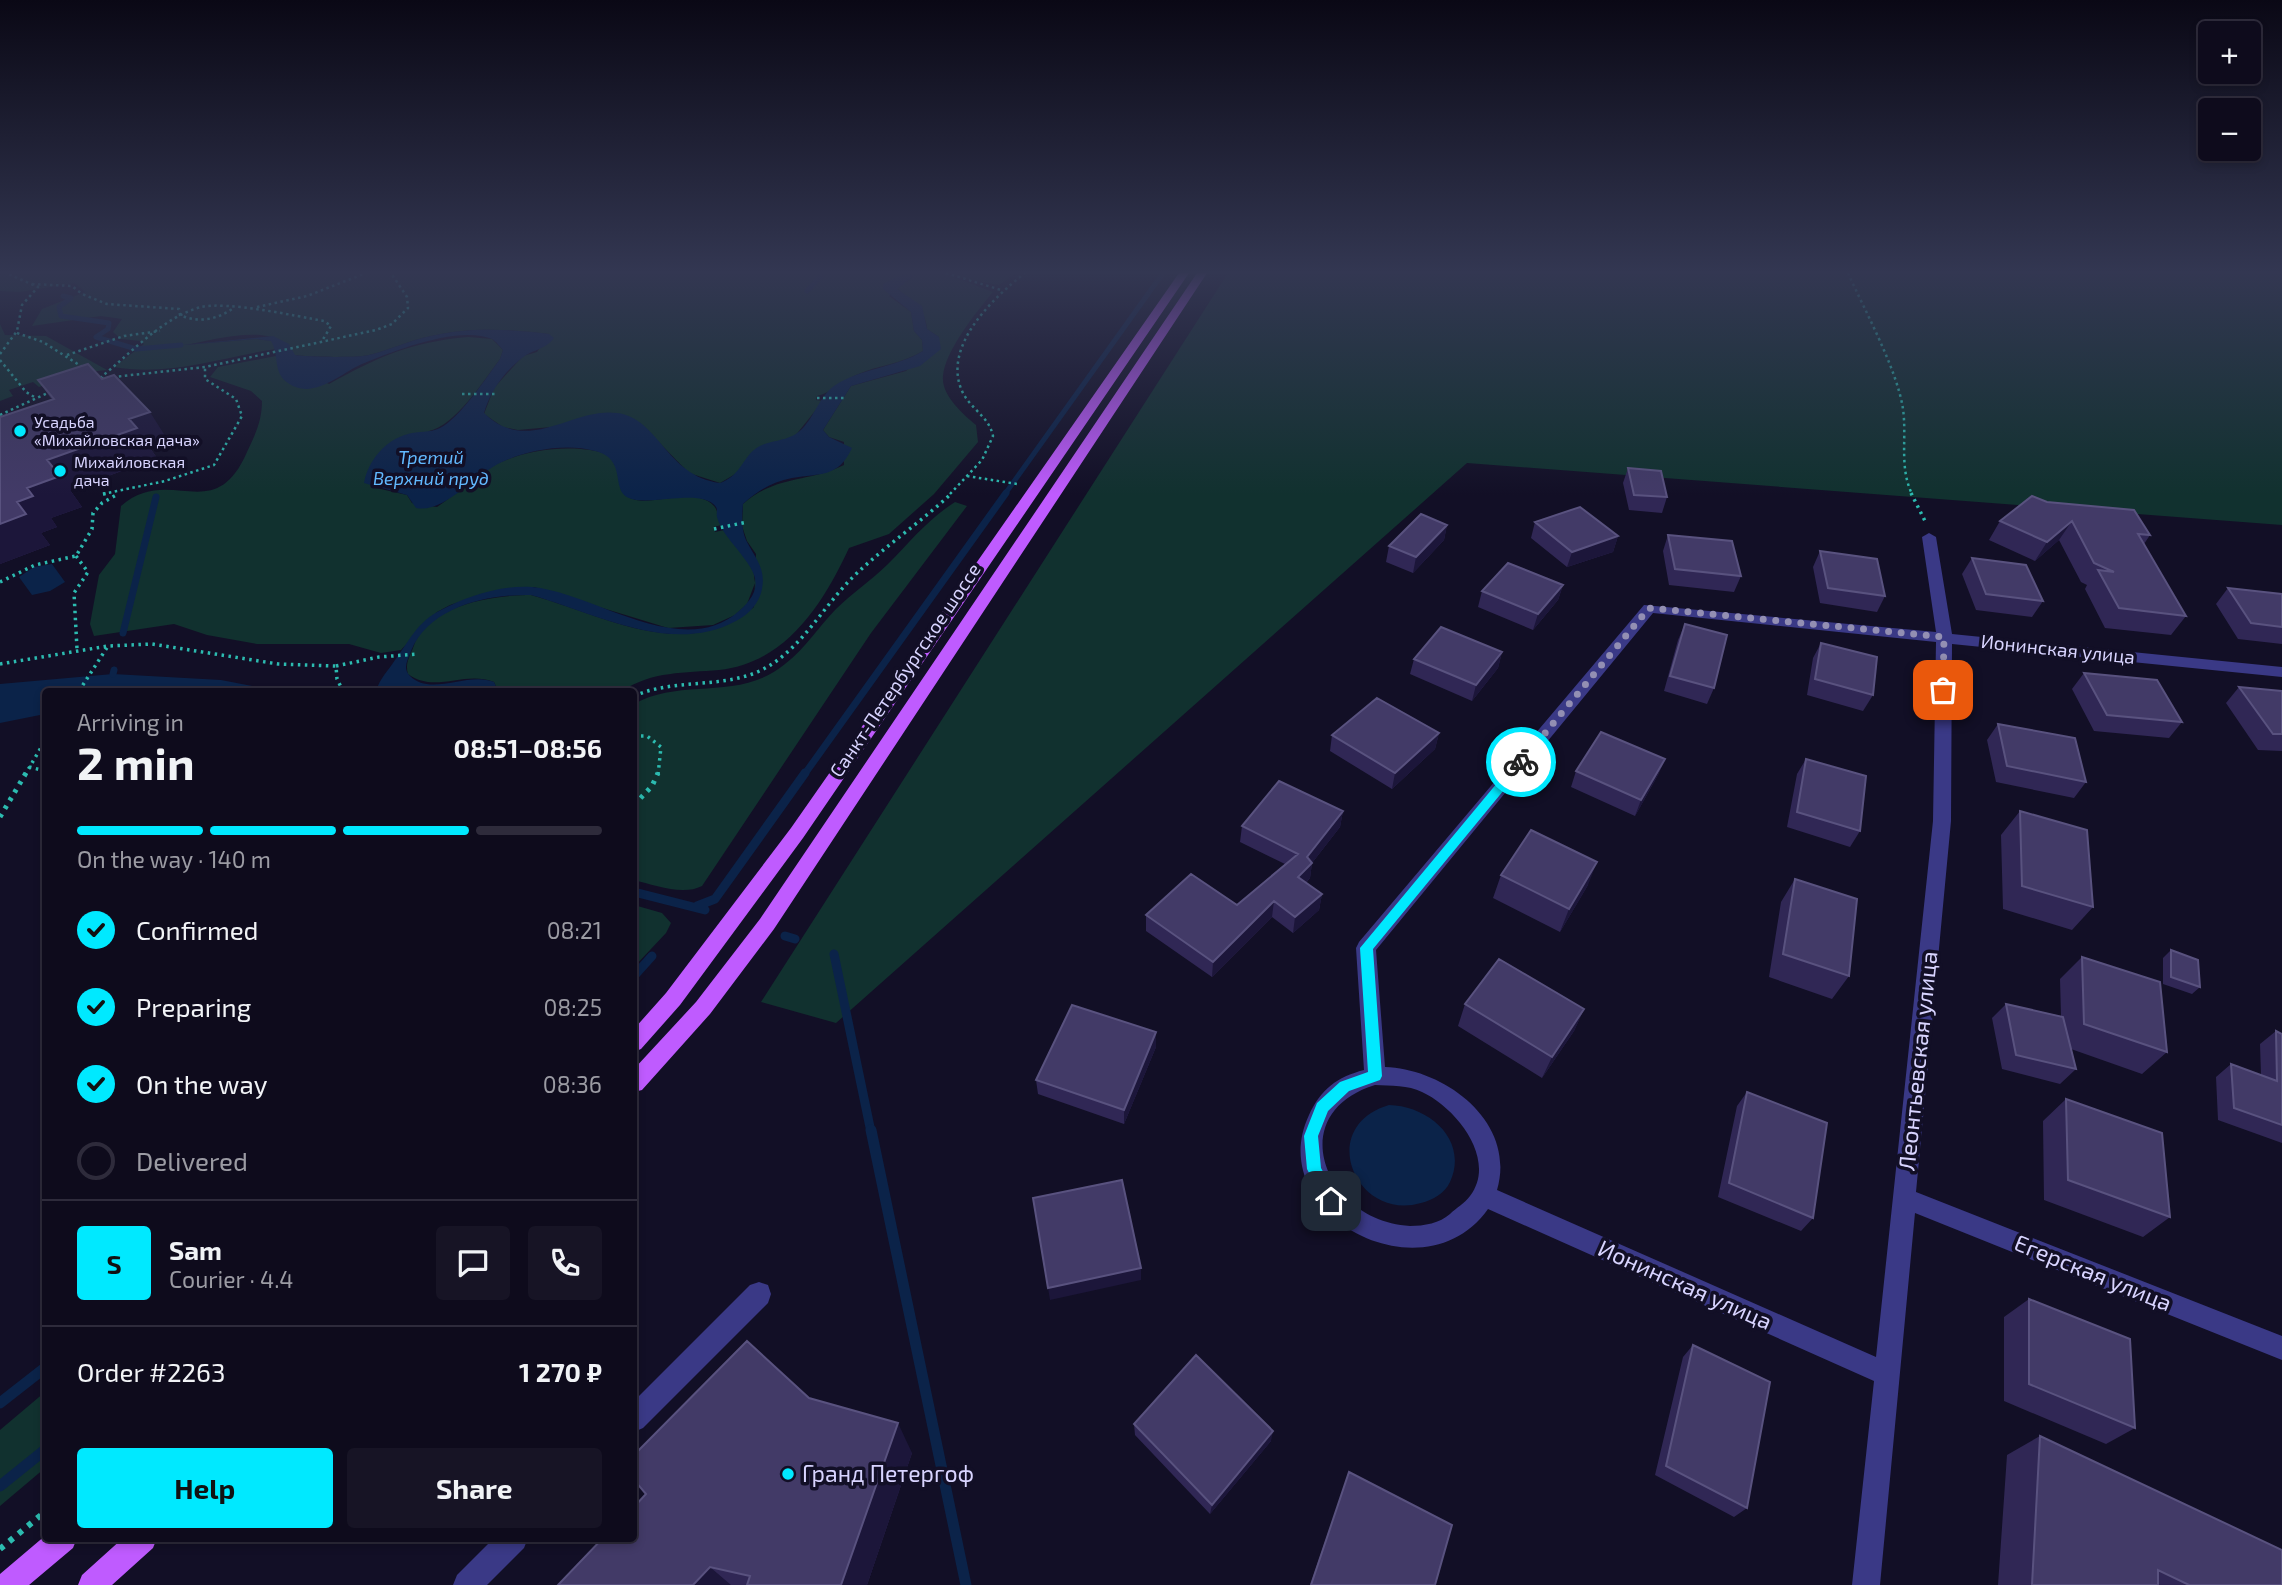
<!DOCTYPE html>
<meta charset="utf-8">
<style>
body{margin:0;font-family:"Exo 2",sans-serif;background:#171425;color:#f1f3f6;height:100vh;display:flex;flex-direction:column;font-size:26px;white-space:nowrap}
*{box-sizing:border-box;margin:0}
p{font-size:23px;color:#9b9ba3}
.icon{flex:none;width:38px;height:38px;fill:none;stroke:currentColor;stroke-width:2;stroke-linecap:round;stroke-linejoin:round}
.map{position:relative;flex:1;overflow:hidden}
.details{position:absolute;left:42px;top:688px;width:595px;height:854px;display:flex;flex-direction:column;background:#0e0b1c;border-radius:7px;box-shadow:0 4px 10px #0003,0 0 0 2px #2e2b3b}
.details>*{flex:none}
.controls{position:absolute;left:2198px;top:21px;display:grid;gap:14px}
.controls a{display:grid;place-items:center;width:63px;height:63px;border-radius:7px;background:#0e0b1c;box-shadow:0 4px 10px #0003,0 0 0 2px #2e2b3b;font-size:35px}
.pin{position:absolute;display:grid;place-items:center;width:60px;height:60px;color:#fff;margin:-30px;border-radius:14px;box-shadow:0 4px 10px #0006}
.courier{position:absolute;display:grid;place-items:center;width:70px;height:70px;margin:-35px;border:5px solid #00e9ff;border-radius:50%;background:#fff;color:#222;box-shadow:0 2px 9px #0007}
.summary em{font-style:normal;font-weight:700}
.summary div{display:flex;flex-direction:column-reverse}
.summary{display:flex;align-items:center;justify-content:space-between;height:119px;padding:0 35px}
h1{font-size:46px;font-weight:700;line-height:52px}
.bar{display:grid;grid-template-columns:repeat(4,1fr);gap:10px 7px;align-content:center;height:84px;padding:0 35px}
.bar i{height:9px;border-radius:5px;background:#2e2b3b}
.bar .current{background:#00e9ff}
.bar p{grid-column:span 4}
.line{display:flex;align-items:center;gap:18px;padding:0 35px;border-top:2px solid #2e2b3b}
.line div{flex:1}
.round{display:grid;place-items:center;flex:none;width:74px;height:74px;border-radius:7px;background:#171425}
ol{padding:0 35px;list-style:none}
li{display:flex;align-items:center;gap:21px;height:77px}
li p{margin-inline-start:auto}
li .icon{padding:7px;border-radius:50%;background:#00e9ff;color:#111;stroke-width:4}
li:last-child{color:#9b9ba3}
li i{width:38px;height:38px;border:4px solid #2e2b3b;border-radius:50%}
.primary-button{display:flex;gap:14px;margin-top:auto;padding:14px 35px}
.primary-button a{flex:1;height:80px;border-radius:7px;background:#00e9ff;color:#111;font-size:28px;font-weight:700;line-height:80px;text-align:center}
.primary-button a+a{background:#171425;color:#f1f3f6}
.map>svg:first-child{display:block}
.green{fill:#11312f}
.water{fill:#0b2349}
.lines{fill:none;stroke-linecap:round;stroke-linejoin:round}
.stream-far3{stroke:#0b2349;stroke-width:5}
.stream-far2{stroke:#0b2349;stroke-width:7}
.stream-far1{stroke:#0b2349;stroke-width:9}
.stream{stroke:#0b2349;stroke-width:11}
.path-far3{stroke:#2cbbb0;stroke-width:2.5;stroke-dasharray:2.5 3.5;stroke-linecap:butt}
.path-far2{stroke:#2cbbb0;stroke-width:3.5;stroke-dasharray:2.5 4.5;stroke-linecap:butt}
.path-far1{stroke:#2cbbb0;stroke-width:5;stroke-dasharray:3.5 6;stroke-linecap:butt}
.path{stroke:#2cbbb0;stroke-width:6;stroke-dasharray:5 7;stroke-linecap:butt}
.minor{fill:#3a3986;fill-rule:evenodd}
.major{fill:#bf5bff;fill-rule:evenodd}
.wall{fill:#302755}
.shaded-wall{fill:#1c163a}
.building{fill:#423a67;stroke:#59527f;stroke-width:2}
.route{fill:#00e9ff}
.done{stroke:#938fb3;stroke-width:7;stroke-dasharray:0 12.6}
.poi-dot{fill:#00e9ff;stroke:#120f26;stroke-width:2.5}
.labels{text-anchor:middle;stroke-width:7;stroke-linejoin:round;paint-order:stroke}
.far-poi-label{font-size:16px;fill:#d8d4ff;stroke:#120f26;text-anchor:start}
.far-water-label{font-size:18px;font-style:italic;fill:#62b9ff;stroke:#120f26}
.street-label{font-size:19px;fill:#d8d4ff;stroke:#120f26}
.near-street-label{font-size:23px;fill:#d8d4ff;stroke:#120f26}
.near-poi-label{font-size:23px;fill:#d8d4ff;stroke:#120f26;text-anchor:start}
</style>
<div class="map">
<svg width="2282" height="1585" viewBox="0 0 2282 1585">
<rect width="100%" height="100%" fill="#120f26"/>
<path class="green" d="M0 273H1016L999 285 951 276 993 292C977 311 945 351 943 376 941 395 963 414 976 425L978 442 934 494 889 534 849 548C823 604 786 663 719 670 685 673 652 671 622 691H498L494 682C464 670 435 694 408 674 405 664 409 658 413 648 426 605 492 595 531 595 606 616 685 664 754 607L756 554 747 541 742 526 743 504C776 475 807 483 844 465V442L829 437 823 430 851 386 906 371 939 337 927 329C926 309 910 301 897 288L912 278V274L889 296 911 312 914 331 922 340 923 351C902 364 878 365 856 375 842 381 831 393 817 396L816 400 823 401 795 436 750 455 737 473 720 483 689 473 640 423 578 419 562 426 518 430 503 427 484 414 494 388 523 356 537 352 549 334C510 329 469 327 431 336 410 340 390 350 369 355 360 358 305 357 294 355 278 320 215 340 185 345L256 339 272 341 276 349C222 357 169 377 114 367L144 344 141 341 121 339 113 332 122 319 101 316 32 326 42 309 85 292 75 283 20 292 0 291Z
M1228 273H2282V525L1467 463 836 1023 761 1002Z
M0 324 5 335 46 336 107 370 80 373 39 387 33 382 9 390 13 396 0 401Z
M468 337 492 339 503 350 500 359C484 380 455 426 429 431L372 487 407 495 412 503 437 507C448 500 456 492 466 484 497 457 540 446 581 449 591 450 603 451 611 458 624 472 613 495 636 500 658 504 697 487 714 506 718 510 718 519 721 525L714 527 715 532 724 530 753 567 755 583 747 604 735 615 713 625 668 628 534 587 471 598 450 605 437 612 401 650 381 653 349 644H257L207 635 174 624 94 636 90 624 99 575 115 554 121 506C170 463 214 528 247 452 255 435 262 421 262 401L251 391 210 377 218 367 276 356 329 384C378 357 410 342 468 337Z
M955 502 967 506 871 633 702 886C683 896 654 885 634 880V704C681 677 740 702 785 664 805 649 819 626 836 609 852 593 872 580 888 564 911 541 928 519 955 502Z
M634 905 662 913 671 923 666 933 634 967Z
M45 1392V1468L0 1506V1430Z"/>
<path class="water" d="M901 275H915L897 289 922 306 927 329 939 337 941 349 920 366 851 386 823 430 829 437 852 448C838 478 821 473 792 478 772 482 757 491 743 504 742 516 741 529 746 540 755 558 766 568 762 589 759 604 749 614 736 621 671 656 596 613 531 595 487 594 429 607 411 651 408 660 402 668 410 676 431 697 468 671 494 682L498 691H376C380 678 388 671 395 660 410 640 417 622 441 610 468 596 501 585 532 587 593 592 682 662 739 611 767 586 755 572 737 549 730 540 720 529 717 517 716 513 718 511 716 507 702 487 650 507 629 498 610 490 628 459 595 451 566 443 528 450 502 462 475 474 444 514 416 508L407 495 364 483C368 461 385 440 408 434 418 431 430 433 440 428 459 419 487 377 500 359L503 350C500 347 496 341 492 339 458 325 394 351 362 364 341 373 313 401 288 383 272 372 280 356 271 341L256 339 172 346 273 336 289 344 295 355C305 357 360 358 369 355 390 350 410 340 431 336 469 327 511 329 549 334L554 338C545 350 533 349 522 358 504 372 490 392 484 413 528 456 572 407 617 413 659 418 666 476 720 483 742 475 742 457 758 447 773 439 789 442 802 429 814 417 820 396 834 386 861 368 895 368 923 351L922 340 914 331 911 312 883 289V284Z
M52 564 65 582 50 591 32 595 19 577 34 567Z
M113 674 221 680 279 691H46L45 714 0 723V684Z
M1389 1105C1429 1106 1469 1140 1450 1182 1445 1193 1433 1200 1421 1203 1356 1222 1315 1127 1389 1105Z"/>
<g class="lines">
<path class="stream-far3" d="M807 291 820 277
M63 296 71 298 59 307 61 316 109 323 108 329 96 337 136 349 181 345
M1005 494 1163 273"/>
<path class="stream-far2" d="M123 633 156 497
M113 674 114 670
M804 775 1006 493"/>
<path class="stream-far1" d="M634 892 705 910
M697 906 715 899 805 773
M785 936 795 939
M834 954 871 1132
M634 976 652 956"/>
<path class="stream" d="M871 1130 966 1585
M0 1403 46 1367
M0 1486 46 1449"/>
<path class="path-far3" d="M946 273 1001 290
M1848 273C1865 311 1897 369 1903 409 1907 438 1899 467 1912 494
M32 284 72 286 82 294 107 304 179 309 180 315C198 323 216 320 232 309
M257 307 307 296 366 273
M17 333 43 342 84 368
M0 354 17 331 22 305 38 287 6 273
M67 355 124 336 160 331
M0 360 26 392 36 398
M100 378C130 354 163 317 201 307 227 301 296 316 324 321L331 326 322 341
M95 379 205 367 376 330 392 324 408 308 407 297 391 273
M462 394H496
M817 398H845
M0 415 50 392
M967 476 1017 484
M103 494 165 481 214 465 242 416 236 399 205 379V367
M950 494 982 460 993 436C989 416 970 409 962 391 942 346 993 298 1025 273"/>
<path class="path-far2" d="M1911 493 1925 521
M103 494 110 493
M714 529 747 522
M76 556 88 572 74 593 77 649
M0 582 35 565 76 556 92 529 93 513 102 503 118 494
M0 664 108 646
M336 666 379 657 418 654
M79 691 108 646 152 644 278 664 336 666 337 679 343 691
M634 696C673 679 716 688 755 673 799 655 821 608 854 576 885 546 921 522 952 493
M634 736H647L661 747 658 775
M29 767 46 771
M25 775 46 739"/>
<path class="path-far1" d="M634 805 652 786 658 773
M0 817 26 773"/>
<path class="path" d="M0 1549 46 1511"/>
<path class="minor" d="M1929 533 1936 537 1952 634 2282 667V677L1952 644 1951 821 1916 1192 2282 1336V1360L1915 1213 1880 1585H1852L1874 1381 1488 1209C1424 1300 1262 1215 1309 1115 1321 1089 1337 1077 1364 1070L1356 948 1359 942 1644 605 1936 632 1922 537ZM1653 613 1936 642 1933 821 1876 1357 1497 1190C1517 1122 1445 1069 1385 1067L1376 950ZM1375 1085C1391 1086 1408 1085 1422 1092 1455 1107 1498 1159 1470 1196 1465 1203 1456 1208 1450 1214 1440 1223 1424 1226 1410 1226 1326 1222 1281 1114 1375 1085Z
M759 1282 768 1285 771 1294 768 1303 643 1428 634 1432V1401L750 1285Z
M494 1538H528L524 1548 487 1585H453L457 1575Z"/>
<path class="major" d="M1179 273H1189L803 838 680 1005 641 1049 634 1052V1029L666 993 791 828Z
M1197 273H1207L774 929 710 1014 642 1090 634 1092V1069L696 1002 760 919Z
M46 1535V1538H77L73 1548 29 1585H0V1574Z
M123 1538H157L153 1548 112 1585H78L82 1575Z"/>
</g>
<path class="wall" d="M102 379 169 442 150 448 157 458 70 490 82 507 51 518 57 527 41 533 50 545 0 564 52 400 38 380Z
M1628 468 1667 497 1662 513 1629 510 1623 483Z
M2047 502 2150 535 2144 544 2186 616 2171 635 2105 628 2085 589 2087 585 2081 582 2059 540 2035 561 1989 540 2000 521Z
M1535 522 1618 536 1613 552 1567 567 1531 538Z
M1447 525 1444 540 1413 573 1386 562 1389 546Z
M1668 535 1741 576 1734 592 1669 585 1663 551Z
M1820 551 1885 596 1877 612 1820 603 1813 567Z
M1972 558 2043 601 2032 617 1976 610 1962 574Z
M1563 585 1558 600 1533 630 1478 607 1482 591Z
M2228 588 2282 594V644L2238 639 2216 604Z
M1685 624 1714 688 1707 704 1664 691 1678 640Z
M1821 643 1873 695 1863 711 1807 695 1813 658Z
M1502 652 1498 668 1472 701 1410 674 1414 659Z
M2084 673 2182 722 2169 738 2094 731 2072 689Z
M2239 687 2282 691V751L2258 750 2226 703Z
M1998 724 2086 782 2074 798 1996 782 1987 740Z
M1439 733 1435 749 1392 789 1330 751 1332 735Z
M1665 759 1658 775 1635 816 1571 787 1576 771Z
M1806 759 1860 831 1850 847 1787 827 1797 774Z
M1343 811 1340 827 1312 863 1310 878 1306 883 1322 894 1319 910 1293 933 1272 917 1212 977 1146 931V915L1237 905 1285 864 1240 842 1242 826Z
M2020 811 2093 907 2072 930 2003 909 2001 835Z
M1501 875 1588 885 1560 932 1493 898Z
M1795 879 1849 976 1832 999 1769 977 1781 902Z
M2171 950 2200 987 2192 994 2163 984V958Z
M2082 957 2167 1052 2142 1074 2071 1049 2076 1069 2060 1084 2002 1069 1992 1018 2006 1004 2061 1016 2060 979Z
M1465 1004 1584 1009 1574 1031 1542 1078 1458 1026Z
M2276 1031 2282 1034V1143L2218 1120 2216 1077 2231 1064 2261 1075 2260 1044Z
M1156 1032V1047L1124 1124 1038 1094 1036 1080Z
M1747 1092 1813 1218 1801 1231 1718 1197 1737 1106Z
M2066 1099 2170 1217 2143 1237 2044 1200 2043 1121Z
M2029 1299 2135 1428 2106 1444 2004 1401V1317Z
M1693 1345 1747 1508 1734 1517 1655 1475 1683 1357Z
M809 1398 912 1453 867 1585H558Z
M1134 1424 1271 1441 1210 1514 1135 1435Z
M2040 1436 2282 1585H1998L2007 1455Z
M1349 1472 1435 1585H1310Z"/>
<path class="shaded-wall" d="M150 412 169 442 150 448 157 458 70 490 82 507 51 518 57 527 41 533 50 545 0 564V524L17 502 47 460 129 419Z
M2072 521 2059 540 2035 561 2047 542Z
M1447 525 1444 540 1413 573 1416 557Z
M1618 536 1613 552 1567 567 1572 552Z
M1563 585 1558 600 1533 630 1538 614Z
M1502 652 1498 668 1472 701 1476 685Z
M1439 733 1435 749 1392 789 1395 773Z
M1665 759 1658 775 1635 816 1641 800Z
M1343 811 1340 827 1312 863 1310 878 1296 893 1298 877 1307 857Z
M1597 862 1588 885 1560 932 1569 909Z
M1322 894 1319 910 1293 933 1295 917Z
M1274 901 1272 917 1212 977 1213 962Z
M1584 1009 1574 1031 1542 1078 1552 1057Z
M1156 1032V1047L1124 1124V1110Z
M1141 1268V1280L1050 1300 1048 1288Z
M898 1423 912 1453 867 1585H841Z
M1273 1431 1271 1441 1210 1514 1212 1505Z
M710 1567 731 1585H693Z"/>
<path class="building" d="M88 364 102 379 114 375 150 412 129 419 137 428 47 460 60 476 27 488 33 496 17 502 26 514 0 524V417L54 399 38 380Z
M1628 468 1661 471 1667 497 1634 495Z
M2032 496 2047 502 2134 510 2150 535 2138 534 2186 616 2119 608 2098 570 2114 572 2094 563 2072 521 2047 542 2000 521Z
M1580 507 1618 536 1572 552 1535 522Z
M1421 514 1447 525 1416 557 1389 546Z
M1668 535 1732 541 1741 576 1675 569Z
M1820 551 1877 559 1885 596 1828 588Z
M1972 558 2026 565 2043 601 1986 594Z
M1508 563 1563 585 1538 614 1482 591Z
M2228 588 2282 594V627L2251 623Z
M1685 624 1727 635 1714 688 1670 676Z
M1441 627 1502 652 1476 685 1414 659Z
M1821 643 1877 657 1873 695 1815 679Z
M2084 673 2157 680 2182 722 2107 715Z
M2239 687 2282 691V734H2273Z
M1377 698 1439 733 1395 773 1332 735Z
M1998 724 2075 738 2086 782 2007 766Z
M1601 732 1665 759 1641 800 1576 771Z
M1806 759 1866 776 1860 831 1797 812Z
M1279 781 1343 811 1307 857 1312 863 1298 877 1322 894 1295 917 1274 901 1213 962 1146 915 1191 874 1237 905 1298 854 1242 826Z
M2020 811 2087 830 2093 907 2022 886Z
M1531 830 1597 862 1569 909 1501 875Z
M1795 879 1857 899 1849 976 1783 954Z
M2171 950 2198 960 2200 987 2171 977Z
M2082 957 2160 982 2167 1052 2084 1024Z
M1499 959 1584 1009 1552 1057 1465 1004Z
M2006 1004 2063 1017 2076 1069 2016 1055Z
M1072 1005 1156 1032 1124 1110 1036 1080Z
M2276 1031 2282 1034V1125L2234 1108 2231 1064 2277 1081Z
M1747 1092 1827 1123 1813 1218 1729 1183Z
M2066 1099 2162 1133 2170 1217 2068 1180Z
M1122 1180 1141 1268 1048 1288 1033 1198Z
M2029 1299 2130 1339 2135 1428 2029 1384Z
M747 1341 809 1398 898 1423 841 1585H747L750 1576 710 1567 693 1585H558L603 1538H634V1507L646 1494 634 1480V1455Z
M1693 1345 1770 1382 1747 1508 1666 1466Z
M1196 1355 1273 1431 1212 1505 1134 1424Z
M2040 1436 2282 1550V1585H2189L2158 1570V1585H2032Z
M1349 1472 1452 1525 1435 1585H1311Z"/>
<linearGradient id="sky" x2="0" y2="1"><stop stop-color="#0a0815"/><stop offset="0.55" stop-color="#333752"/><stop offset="1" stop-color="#333752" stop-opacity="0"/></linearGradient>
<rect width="2282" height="495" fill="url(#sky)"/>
<path class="route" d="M1517 759 1527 762 1373 949 1382 1076 1380 1080 1349 1091 1328 1111 1318 1136 1321 1168 1339 1201 1331 1208 1326 1206 1307 1169 1304 1136 1317 1103 1340 1082 1368 1072 1360 948Z"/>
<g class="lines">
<path class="done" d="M1521 762 1649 608 1944 637 1943 690"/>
</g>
<g class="poi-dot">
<circle cx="20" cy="431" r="7"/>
<circle cx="60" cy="471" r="7"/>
<circle cx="788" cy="1474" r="7"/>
</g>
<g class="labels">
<g class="far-poi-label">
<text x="34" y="428">Усадьба<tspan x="34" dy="18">«Михайловская дача»</tspan></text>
<text x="74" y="468">Михайловская<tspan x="74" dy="18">дача</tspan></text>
</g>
<g class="far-water-label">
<text x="431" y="464">Третий<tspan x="431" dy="21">Верхний пруд</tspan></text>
</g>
<g class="street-label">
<text transform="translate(2058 649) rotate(6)" y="7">Ионинская улица</text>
<text transform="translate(905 670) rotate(-56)" y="7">Санкт-Петербургское шоссе</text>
</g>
<g class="near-street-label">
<text transform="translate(1918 1061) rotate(-84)" y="8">Леонтьевская улица</text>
<text transform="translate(2093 1273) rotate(22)" y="8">Егерская улица</text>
<text transform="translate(1685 1285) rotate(24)" y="8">Ионинская улица</text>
</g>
<g class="near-poi-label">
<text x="802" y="1482">Гранд Петергоф</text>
</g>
</g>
</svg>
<div class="controls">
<a>+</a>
<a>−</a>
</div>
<div class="pin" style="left:1943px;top:690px;background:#ea580c"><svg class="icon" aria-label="bag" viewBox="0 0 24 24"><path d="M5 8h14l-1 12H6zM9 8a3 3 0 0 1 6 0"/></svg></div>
<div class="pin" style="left:1331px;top:1201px;background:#1f2937"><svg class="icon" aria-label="home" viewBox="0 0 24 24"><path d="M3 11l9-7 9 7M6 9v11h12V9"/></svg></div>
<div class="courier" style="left:1521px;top:762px"><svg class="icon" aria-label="bike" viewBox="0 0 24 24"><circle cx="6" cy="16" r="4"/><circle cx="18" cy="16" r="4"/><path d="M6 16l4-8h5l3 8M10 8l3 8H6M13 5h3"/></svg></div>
<section class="details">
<div class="summary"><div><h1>2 min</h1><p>Arriving in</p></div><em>08:51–08:56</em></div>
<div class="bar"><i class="current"></i><i class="current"></i><i class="current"></i><i></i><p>On the way · 140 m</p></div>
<ol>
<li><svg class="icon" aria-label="check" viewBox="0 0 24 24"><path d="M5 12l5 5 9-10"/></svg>Confirmed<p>08:21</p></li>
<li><svg class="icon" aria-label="check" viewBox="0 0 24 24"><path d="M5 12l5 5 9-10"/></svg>Preparing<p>08:25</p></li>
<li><svg class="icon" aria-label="check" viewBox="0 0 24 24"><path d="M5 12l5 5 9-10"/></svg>On the way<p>08:36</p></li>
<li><i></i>Delivered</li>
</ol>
<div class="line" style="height:126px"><b class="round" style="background:#00e9ff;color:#111">S</b><div><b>Sam</b><p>Courier · 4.4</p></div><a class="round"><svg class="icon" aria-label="chat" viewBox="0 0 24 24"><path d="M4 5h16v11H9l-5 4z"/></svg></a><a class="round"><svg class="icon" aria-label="phone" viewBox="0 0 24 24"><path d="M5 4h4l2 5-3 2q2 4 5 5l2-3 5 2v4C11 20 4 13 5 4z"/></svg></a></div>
<div class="line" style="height:91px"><div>Order #2263</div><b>1 270 ₽</b></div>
<div class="primary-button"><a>Help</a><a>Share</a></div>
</section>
</div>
